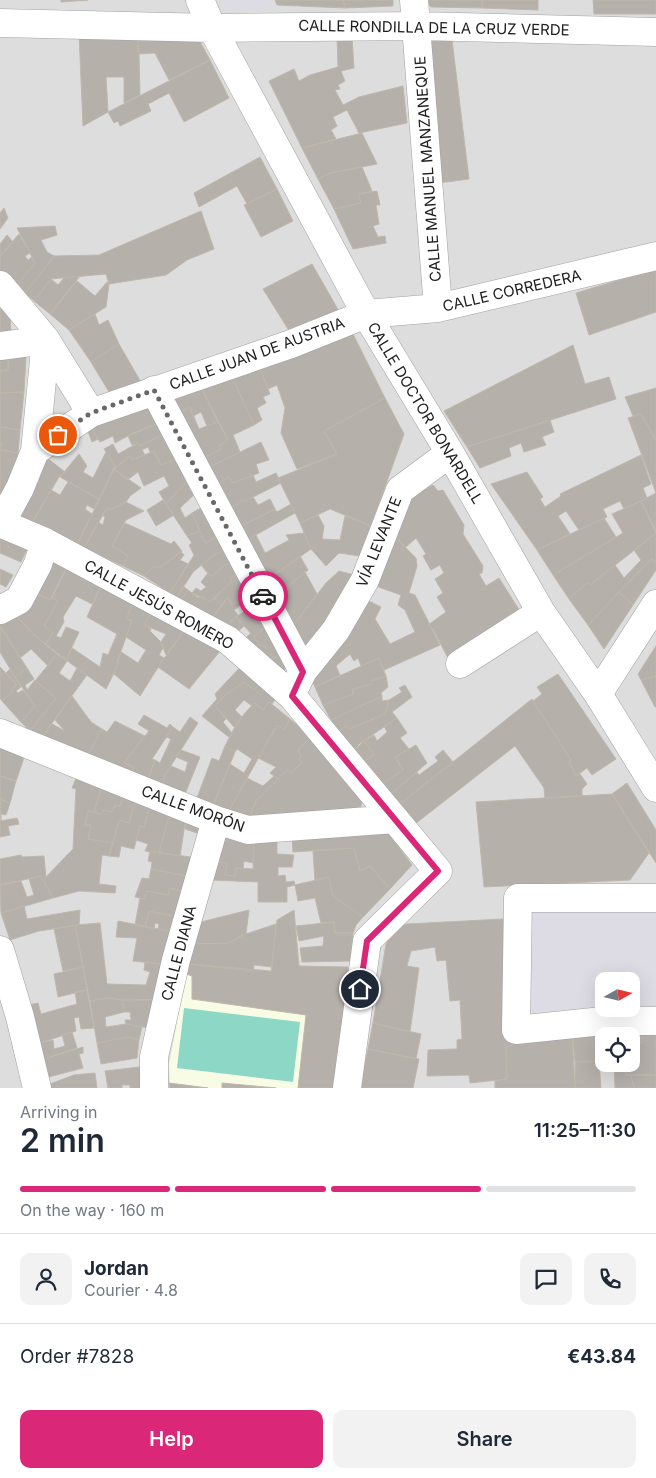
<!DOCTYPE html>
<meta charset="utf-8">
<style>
body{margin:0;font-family:Inter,sans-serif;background:#f2f2f3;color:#1f2937;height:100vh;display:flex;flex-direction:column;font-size:19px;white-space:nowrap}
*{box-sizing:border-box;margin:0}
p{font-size:16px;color:#747a83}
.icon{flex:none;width:28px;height:28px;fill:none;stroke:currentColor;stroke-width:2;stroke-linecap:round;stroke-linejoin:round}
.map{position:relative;height:1088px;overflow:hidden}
.drawer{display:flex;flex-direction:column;background:#fff;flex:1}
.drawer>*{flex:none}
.needle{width:32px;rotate:82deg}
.tools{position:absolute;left:595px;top:972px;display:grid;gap:10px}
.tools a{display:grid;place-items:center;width:45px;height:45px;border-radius:10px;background:#fff;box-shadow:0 5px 20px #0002;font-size:25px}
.pin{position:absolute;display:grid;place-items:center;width:42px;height:42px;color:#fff;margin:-21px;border:2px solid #fff;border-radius:50%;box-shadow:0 1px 5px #0007}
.courier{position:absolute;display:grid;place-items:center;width:50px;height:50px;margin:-25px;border:4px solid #db2777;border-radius:50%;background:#fff;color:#222;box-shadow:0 1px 6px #0007}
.head em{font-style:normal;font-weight:600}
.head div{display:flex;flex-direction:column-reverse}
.head{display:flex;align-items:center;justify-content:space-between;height:85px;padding:0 20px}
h1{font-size:32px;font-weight:600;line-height:38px}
.bar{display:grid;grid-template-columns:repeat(4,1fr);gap:8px 5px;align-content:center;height:60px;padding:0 20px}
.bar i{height:6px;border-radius:4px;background:#e0e1e3}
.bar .current{background:#db2777}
.bar p{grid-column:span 4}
.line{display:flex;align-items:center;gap:12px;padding:0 20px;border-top:1px solid #e0e1e3}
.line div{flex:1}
.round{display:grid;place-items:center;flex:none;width:52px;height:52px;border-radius:10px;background:#f2f2f3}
.primary-button{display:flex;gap:10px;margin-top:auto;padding:10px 20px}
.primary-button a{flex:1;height:58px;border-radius:10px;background:#db2777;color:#fff;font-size:20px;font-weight:600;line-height:58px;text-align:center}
.primary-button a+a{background:#f2f2f3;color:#1f2937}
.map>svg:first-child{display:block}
.residential{fill:#dedddd;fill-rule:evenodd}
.education{fill:#f8fce4}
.pitch{fill:#8dd7c6}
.plaza{fill:#dddce5;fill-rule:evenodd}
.building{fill:#b5b0aa;stroke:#c0b7ab}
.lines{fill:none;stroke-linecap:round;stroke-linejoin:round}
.minor-casing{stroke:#a1a1a1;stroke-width:29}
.minor{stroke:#fff;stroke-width:28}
.done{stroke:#696866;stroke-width:5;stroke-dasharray:0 9}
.route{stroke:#db2777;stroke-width:6}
.labels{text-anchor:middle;stroke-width:4.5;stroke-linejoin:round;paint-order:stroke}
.street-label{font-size:15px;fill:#202020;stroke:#fff}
</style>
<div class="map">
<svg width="656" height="1088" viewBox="0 0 656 1088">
<rect width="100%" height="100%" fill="#f0eee7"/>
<path class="residential" d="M0 0H656V1088H0ZM604 981H631V1009H604ZM604 1036H631V1064H604Z"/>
<path class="education" d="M294 910 299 966 348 967 336 1088H170L169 1064 188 964 271 971 277 920Z"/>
<path class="pitch" d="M184 1008 300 1022 293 1082 177 1068Z"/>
<path class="plaza" d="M223 0H267L271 8 227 11Z
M518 898H656V1021L516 1030ZM604 981H631V1009H604Z"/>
<path class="building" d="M61 0H88L61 2Z
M275 0H343L345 8 277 5Z
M343 0H393V6L345 8Z
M423 0H482L483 8 431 7Z
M482 0H538V10L483 8Z
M593 0H656V14H594Z
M79 33 137 34 139 54 140 95 124 103V77H106L108 112 83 126Z
M137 34H196L210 60 169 80 155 53 139 54Z
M337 36 352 37 354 68 341 71 345 81 338 85 340 89 335 90 343 105 359 97 403 86 407 123 359 133 347 110 333 117 337 126 331 130 336 139 302 148 269 81 294 69 299 81 310 75 338 67Z
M426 38 452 40 469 179 438 183Z
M210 60 229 98 184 122 169 93 148 104 151 111 120 126 118 121 114 123 108 112Z
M362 133 377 164 330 173 318 179 302 148Z
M260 157 277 189 247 204 237 186 199 207 194 193Z
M362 167 372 191 358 194 361 203 334 209 318 179 330 173Z
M277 189 293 221 261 237 244 205Z
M377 191 380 205H376L379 224 373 226 378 237 385 236 386 243 353 249 334 209 361 203 358 194Z
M4 208 8 218 0 229V213Z
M201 211 214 249 187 260 166 275 109 284 106 274 51 279 34 301 25 293 54 256 99 255Z
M55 226 57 235 41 240 47 252 54 256 25 293 16 286 35 263 17 228Z
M19 234 30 253 25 256 28 260 32 257 35 263 16 286 0 271V256Z
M7 235 13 242 0 256V244Z
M312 264 340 313 293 337 263 289Z
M656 269V312L589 335 576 293Z
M80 276 50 314 34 301 51 279 58 285 64 278Z
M77 281 95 296 107 282 109 284 106 307 69 330 50 314Z
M0 308 10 316 11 332 0 333Z
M95 314 99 325 108 320 119 344 91 362 69 330Z
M351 330 385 398 324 431 337 454 297 469 281 433 285 408 277 385 268 389 258 363Z
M119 344 142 384 112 397 91 362Z
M573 345 585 384 609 377 616 399 467 447 444 411Z
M24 355 26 358 24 392 0 393V371L8 370V356Z
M8 356V370L0 371V358Z
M258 363 270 394 263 397 266 403 257 408 262 420 254 425 231 375Z
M231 375 254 425 233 435 240 452 207 468 202 459 221 449 219 446 228 440 200 385Z
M200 385 218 422 207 426 201 412 193 416 190 407 176 413 170 399Z
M656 388V440L641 414 633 416 625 397Z
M24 392 20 430 0 427V393Z
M149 397 162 422 133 433 115 443 113 436 100 442 90 425Z
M385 398 404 434 371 526 330 509 300 523 278 478 337 454 324 431Z
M190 407 199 429 218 422 228 440 219 446 221 449 202 459 176 413Z
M641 414 656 440V531L641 501 656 493 628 418Z
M550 420 554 432 542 437 546 445 524 452 521 443 509 448 511 456 480 468 467 447Z
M162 422 168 432 140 446 138 443 132 445 128 436Z
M90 425 98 439 92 442 86 426Z
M0 427 20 430 18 453 0 450Z
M168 432 182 457 161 465 154 451 150 452 148 447 142 450 145 455 132 460 130 456 114 469 115 466 104 449 113 444 118 454 138 443 140 446Z
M0 442 2 443 0 450 18 453 16 472 0 501Z
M261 442 269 460 256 464 259 473 233 483 229 477 216 485 207 468Z
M154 451 161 465 182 457 192 476 166 504 159 492 169 486 164 476 144 486 138 472 127 480 114 469 130 456 132 460Z
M106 452 115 466 99 499 60 477 79 454 87 466 83 472 93 478Z
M641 455 651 484 643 488 647 498 624 509 620 501 603 509 607 517 579 530 566 511 558 516 570 534 537 550 491 484 527 472 543 497 540 499 545 507 561 496 560 494Z
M46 457 65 472 59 477 32 523 16 516Z
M114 469 141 488 130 496 126 502 110 510 107 508 84 548 77 545Z
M276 473 281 483 243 502 242 500 229 509 216 485 229 477 233 483 253 475 256 482Z
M192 476 200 489 180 508 185 518 192 513 200 531 187 536 166 504Z
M68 482 99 499 94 509 87 505 85 509 92 514 77 545 32 523 51 490 60 495Z
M423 485 426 489 433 485 438 491 443 490 464 525 463 534 483 566 482 573 479 574 486 586 499 578 523 616 450 662 433 629 428 625 446 612 437 597 443 593 435 579 444 573 440 565 431 570 423 556 426 554 416 538 406 547 392 534 402 505Z
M253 497 258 505 270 499 275 509 239 527 229 509 242 500 243 502Z
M163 500 174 515 156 526 147 510Z
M641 501 656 533 590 585 588 582 569 599 553 575 623 533 612 514Z
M126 502 144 511 126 520 112 546 128 556 123 566 84 548 98 522 103 525 105 517 102 515 107 508 110 510Z
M291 504 295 513 245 541 239 527 275 509 277 512Z
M206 505 221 534 205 543 192 513Z
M318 515 324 526 322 539 340 540 345 516 371 526 360 556 339 553 326 566 311 549 300 523Z
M604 518 616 537 553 575 537 550Z
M125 523 171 544 174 541 182 551 159 568 155 566 144 576 123 566 128 556 112 546Z
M0 531 30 543 21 562 0 553Z
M200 531 205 543 221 534 229 549 215 554 193 572 177 597 170 593 194 555 189 545 192 543 187 536Z
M304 533 311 549 266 581 245 541 256 535 265 553 289 540 286 535Z
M656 533V562L651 559 588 625 569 599 588 582 590 585 615 565 624 578 641 560 634 550Z
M392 534 416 558 417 566 409 593 415 595 440 645 384 670 379 658 361 666 358 658 354 661 350 654 336 666 340 675 315 687 308 674 350 634 369 601 381 607 375 619 390 644 415 632 405 610 398 605 401 595 373 585Z
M229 549 235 560 224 566 211 577 201 565 215 554Z
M181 552 184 555 180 560 188 564 170 593 144 576 155 566 159 568Z
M49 553 69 562 50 600 32 591Z
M300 556 308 570 274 598 266 581Z
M651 559 656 562V570L633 605 619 592Z
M235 560 242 573 230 578 232 581 211 602 192 593 196 588 201 591 206 587 201 582 208 573 211 577 224 566Z
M70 561 104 579 92 604 76 596 63 617 64 622 56 636 61 638 66 627 79 632 66 660 46 644 53 633 44 626 58 601 52 598Z
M0 569 13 575 6 587 0 584Z
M339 571 354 575 308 652 290 630 326 583Z
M305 572 317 594 290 630 274 598Z
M242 573 251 591 232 605 228 597 222 604 214 598 232 581 230 578Z
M104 579 136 596 126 619 132 621 117 662 119 663 106 689 66 660 72 648 100 667 103 653 108 655 117 634 87 617Z
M183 586 188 590 181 600 177 597Z
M188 590 199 598 201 596 211 602 214 598 222 604 211 620 181 600Z
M32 591 50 600 51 597 58 601 44 626 53 633 46 644 32 633 15 614Z
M251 591 257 603 246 610 242 604 234 610 238 615 224 628 211 620 228 597 232 605Z
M619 592 633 605 604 649 588 625Z
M136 596 155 606 144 625 151 629 150 631 161 642 163 648 159 655 164 658 140 696 114 674 121 652 138 663 146 650 126 637 132 621 126 619Z
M257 603 268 624 254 637 236 617Z
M155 606 188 625 166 655 161 642 166 634 144 625Z
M15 614 32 633 57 654 48 666 31 649 20 658 0 626V618Z
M236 617 244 626 233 636 224 628Z
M268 624 284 650 274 659 264 645 261 647 254 637Z
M188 625 225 645 189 689 158 667Z
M0 626 27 668 15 677 0 652Z
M251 633 261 647 264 645 274 659 284 650 292 663 278 675 240 643Z
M656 646V676L641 680 638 674Z
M57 654 67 661 59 673 70 681 77 668 87 675 39 741 30 731 56 698 35 681Z
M379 658 386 676 371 681 372 684 353 689V694L323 705 315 687Z
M244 663 263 678 254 690 245 682 225 695 215 706 226 719 223 722 232 733 230 738 202 716 217 699 215 694Z
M0 667 17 685 11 690 13 692 2 701 0 698Z
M27 668 34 679 25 685 27 690 35 680 56 698 30 731 21 722 35 706 15 677Z
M10 669 21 687 16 691 18 693 23 690 35 706 21 722 2 701 13 692 11 690 17 685 6 673Z
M558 674 616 759 592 775 587 768 576 776 569 762 571 760 533 701 542 694 537 687Z
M386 676 388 687 381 693 382 696 331 720 323 705 353 694V689L372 684 371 681Z
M656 676V707H655L641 680Z
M263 678 279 693 272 704 269 702 263 710 254 703 252 706 244 700 235 710 242 717 235 728 215 706 225 695 245 682 254 690Z
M405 685 412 697 392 712 397 718 359 744 354 751 339 732 345 726 349 729 385 714 389 700 402 692 399 688Z
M72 696 91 722 102 729 85 760 39 741 52 724 65 731 55 720Z
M382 696V701L389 700 385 714 349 729 345 726 339 732 336 730 331 720Z
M532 699 571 760 569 762 576 776 580 774 587 784 582 789V796L545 798 544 788 515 746 415 824 400 804Z
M269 702 290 719 284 730 277 725 227 814 212 808 230 764 244 773 252 759 237 749 235 752 225 746 238 721 254 703 263 710Z
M144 715 167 728 170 724 173 727 152 759 155 760 146 785 128 779 134 767 124 763 149 731 138 724Z
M190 717 198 723 165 775 162 791 146 785 155 760 160 763 171 739 166 737 173 727 180 732Z
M397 718 407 733 400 738 409 749 395 757 403 770 382 784 364 762 374 754 364 741 374 735 377 741 387 732 384 726Z
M290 719 311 737 298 750 301 756 299 759 302 762 292 773 287 770 278 779 270 773 276 767 258 758 277 725 284 730Z
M115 721 145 736 124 763 134 767 128 779 85 760 102 729 107 732Z
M311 737 363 800 359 812 248 820 256 801 287 770 292 773 302 762 299 759 301 756 298 750Z
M0 739 26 752 16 781 0 776Z
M364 741 374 754 364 762 354 751Z
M416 745 427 763 391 794 382 784 403 770 395 757Z
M225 746 235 752 212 808 195 803 212 758 219 761Z
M181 750 200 757 183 799 162 791 165 775 171 766 185 772 188 762 176 757Z
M443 750 453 762 400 804 391 794 417 772 419 775 438 761 435 757Z
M0 776 16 781 10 803 0 799Z
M77 776 102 785 94 812 88 811 85 825H91L88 839 113 843 109 856 102 855 99 884 116 886 115 893 79 891 53 898 43 880 73 849 76 789 72 788Z
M274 776 278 779 256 801 248 820 227 814 247 778 263 786Z
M627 783 656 830V863L612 794Z
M102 785 124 794 120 806 115 805 112 812 103 810 102 814 94 812Z
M124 794 136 799 129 823 119 820 113 843 88 839 91 825H85L88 811 102 814 103 810 112 812 115 805 120 806Z
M612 794 649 853 630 880 484 887 476 802Z
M0 799 10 803 6 815 1 814V821Z
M136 799 150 805 144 827 140 826 134 849 121 846 119 857 109 856 119 820 129 823Z
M150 805 170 812 159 853 145 851 148 844 136 840 140 826 144 827Z
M170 812 186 817 180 856 159 853Z
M186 817 206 823 203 835 185 829Z
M17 818 19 824 8 826 10 835 0 837V821Z
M385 828 412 865 390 889 370 866 360 871 354 848 293 852 292 837Z
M225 830 254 837 253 863 244 861 243 869 236 868 235 876 225 875 227 864 216 861Z
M254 837H277V854L294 855 292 867H278V876L285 875 286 882 294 881 295 885 287 887V902H258V882L210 880 216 861 227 864 225 875 235 876 236 868 253 869Z
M354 848 360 871 370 866 390 889 363 917 333 896 329 877 315 881 313 851Z
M150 851 197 858 192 877 151 869 152 862 148 861Z
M21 855 22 857 44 856 46 878 43 880 41 876 0 885V859Z
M151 869 192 877 189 893 170 888 168 895 147 891 144 899 135 897 142 878 149 879Z
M41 876 53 898 1 913 0 885 21 881 27 897 34 895 29 879Z
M329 877 333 896 363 917 356 925 353 933H335L334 922 321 923 315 898 298 901 295 885Z
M170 888 189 893 182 918 149 911 145 927 135 925 140 898 144 899 147 891 168 895Z
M24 906 27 919 80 910 79 925 39 931 10 940 1 913Z
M249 910 246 934 229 943 192 944 197 923Z
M294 910 299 966 348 967 336 1088H298L306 1015 192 999V976L186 974 188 964 271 971 277 920Z
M149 911 182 918 179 933 158 929 159 924 155 923 154 929 145 927Z
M503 919 512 1046 506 1047 507 1079 470 1083 469 1075 427 1076 428 1050 457 1049V1040L462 1039 460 1000 450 1001 446 960 437 961 435 947 411 951 407 966 419 968 410 1032 373 1023 387 938 399 926 407 924Z
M118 921 179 933 170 965 133 961 137 938 116 937Z
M334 922 335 933H353L350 961 302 962 300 948 323 946 324 936 299 941 296 926Z
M100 923 107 984 146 985 150 972 144 970 145 962 170 965 162 999 131 1001 108 998 90 1001 75 925Z
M276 924 272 967 254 965 253 971H251L188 964 192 944 229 943 240 936Z
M75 925 83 967 63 971 54 929Z
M83 967 87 990 58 997 54 974Z
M87 990 94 1028 81 1029 79 1017 74 1018 76 1031 37 1044 28 1005 38 1003 41 1014 77 1004 75 992Z
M108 998 122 1000 124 1012 105 1017 106 1027 126 1024 142 1027 139 1040 128 1037 97 1043 90 1001Z
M162 999 155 1029 126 1024 125 1020H131L130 1012H124L122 1000Z
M373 1023 421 1034 416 1059 368 1049Z
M624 1029H641L642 1043H637L638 1065H625L626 1075H631L634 1088H615L614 1064H631V1036H624Z
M624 1029V1036H604V1061L575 1062 572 1031Z
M641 1029H656V1075H626L625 1065H638L637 1043H642Z
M572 1031 575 1088H495V1081L507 1079 506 1047 512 1046 511 1032Z
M72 1032 77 1048 41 1060 37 1044 53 1040 54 1049 65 1046 62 1034Z
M128 1037 139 1040 137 1058 101 1064 97 1043Z
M83 1047V1053L79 1054 83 1068 45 1078 41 1060Z
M368 1049 419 1059 413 1088H359Z
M599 1061 601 1088H575V1062Z
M148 1066V1088H130V1085H122V1088H108L105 1071Z
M95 1073 97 1088H48L47 1085 74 1075Z
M631 1075H656V1088H634Z
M169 1083 208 1088H170Z
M222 1083 276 1088H222Z"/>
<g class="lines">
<g class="minor-casing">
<path id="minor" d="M200 0 212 28 366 314 450 453 541 612 598 694 656 788
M414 0 438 308
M0 23 212 28 417 26 656 32
M0 285 46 340 91 413
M0 346 46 340
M154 390 303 671
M35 451 91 413 291 344 366 314 438 308 656 256
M0 523 45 542 228 640 292 696 438 871 367 941 347 1088
M1 523 20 488 35 451 46 340
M0 610 19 600 38 564 45 542
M460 664 541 612
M296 685 303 671 336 630 365 580 400 490 450 453
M598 694 656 604
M0 733 216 820 248 830 395 819
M656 898H518L516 1030 603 1021H656
M0 950 20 1017 37 1088
M154 1088V1057L176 960 216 820"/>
</g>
<use href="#minor" class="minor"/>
</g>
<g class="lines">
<path class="done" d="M58 435 91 413 154 390 263 596"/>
<path class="route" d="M263 596 303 672 292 696 438 871 367 941 360 989"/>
</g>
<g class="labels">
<g class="street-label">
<text transform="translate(434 28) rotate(1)" y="5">CALLE RONDILLA DE LA CRUZ VERDE</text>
<text transform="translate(428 169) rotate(-94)" y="5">CALLE MANUEL MANZANEQUE</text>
<text transform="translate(512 291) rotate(-13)" y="5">CALLE CORREDERA</text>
<text transform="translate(257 354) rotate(-20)" y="5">CALLE JUAN DE AUSTRIA</text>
<text transform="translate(425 413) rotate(59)" y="5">CALLE DOCTOR BONARDELL</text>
<text transform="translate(379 542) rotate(-68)" y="5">VÍA LEVANTE</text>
<text transform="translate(159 605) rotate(29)" y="5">CALLE JESÚS ROMERO</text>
<text transform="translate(193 809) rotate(20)" y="5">CALLE MORÓN</text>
<text transform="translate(179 953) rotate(-75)" y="5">CALLE DIANA</text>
</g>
</g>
</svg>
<div class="tools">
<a><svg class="needle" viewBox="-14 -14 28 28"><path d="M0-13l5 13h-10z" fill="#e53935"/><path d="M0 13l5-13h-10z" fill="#747a83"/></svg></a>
<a><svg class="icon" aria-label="locate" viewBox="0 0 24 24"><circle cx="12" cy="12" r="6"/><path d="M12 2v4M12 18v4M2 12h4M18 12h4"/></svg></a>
</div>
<div class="pin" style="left:58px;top:435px;background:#ea580c"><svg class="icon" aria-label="bag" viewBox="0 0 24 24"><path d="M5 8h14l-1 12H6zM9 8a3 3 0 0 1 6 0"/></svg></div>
<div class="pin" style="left:360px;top:989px;background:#1f2937"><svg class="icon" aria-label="home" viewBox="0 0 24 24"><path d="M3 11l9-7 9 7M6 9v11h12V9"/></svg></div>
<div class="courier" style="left:263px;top:596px"><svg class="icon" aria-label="car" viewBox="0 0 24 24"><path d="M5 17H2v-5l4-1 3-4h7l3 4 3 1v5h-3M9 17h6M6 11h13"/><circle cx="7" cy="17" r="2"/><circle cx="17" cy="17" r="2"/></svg></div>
</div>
<section class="drawer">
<div class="head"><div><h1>2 min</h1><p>Arriving in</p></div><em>11:25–11:30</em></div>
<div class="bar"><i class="current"></i><i class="current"></i><i class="current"></i><i></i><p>On the way · 160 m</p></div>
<div class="line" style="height:90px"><a class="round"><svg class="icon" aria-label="person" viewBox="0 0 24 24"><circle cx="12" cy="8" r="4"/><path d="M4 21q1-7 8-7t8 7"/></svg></a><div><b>Jordan</b><p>Courier · 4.8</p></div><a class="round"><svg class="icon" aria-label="chat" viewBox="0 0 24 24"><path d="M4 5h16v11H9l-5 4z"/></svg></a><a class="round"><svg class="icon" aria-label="phone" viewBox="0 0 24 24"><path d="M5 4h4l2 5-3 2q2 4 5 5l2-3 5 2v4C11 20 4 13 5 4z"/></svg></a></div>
<div class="line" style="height:65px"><div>Order #7828</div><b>€43.84</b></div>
<div class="primary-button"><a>Help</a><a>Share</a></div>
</section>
